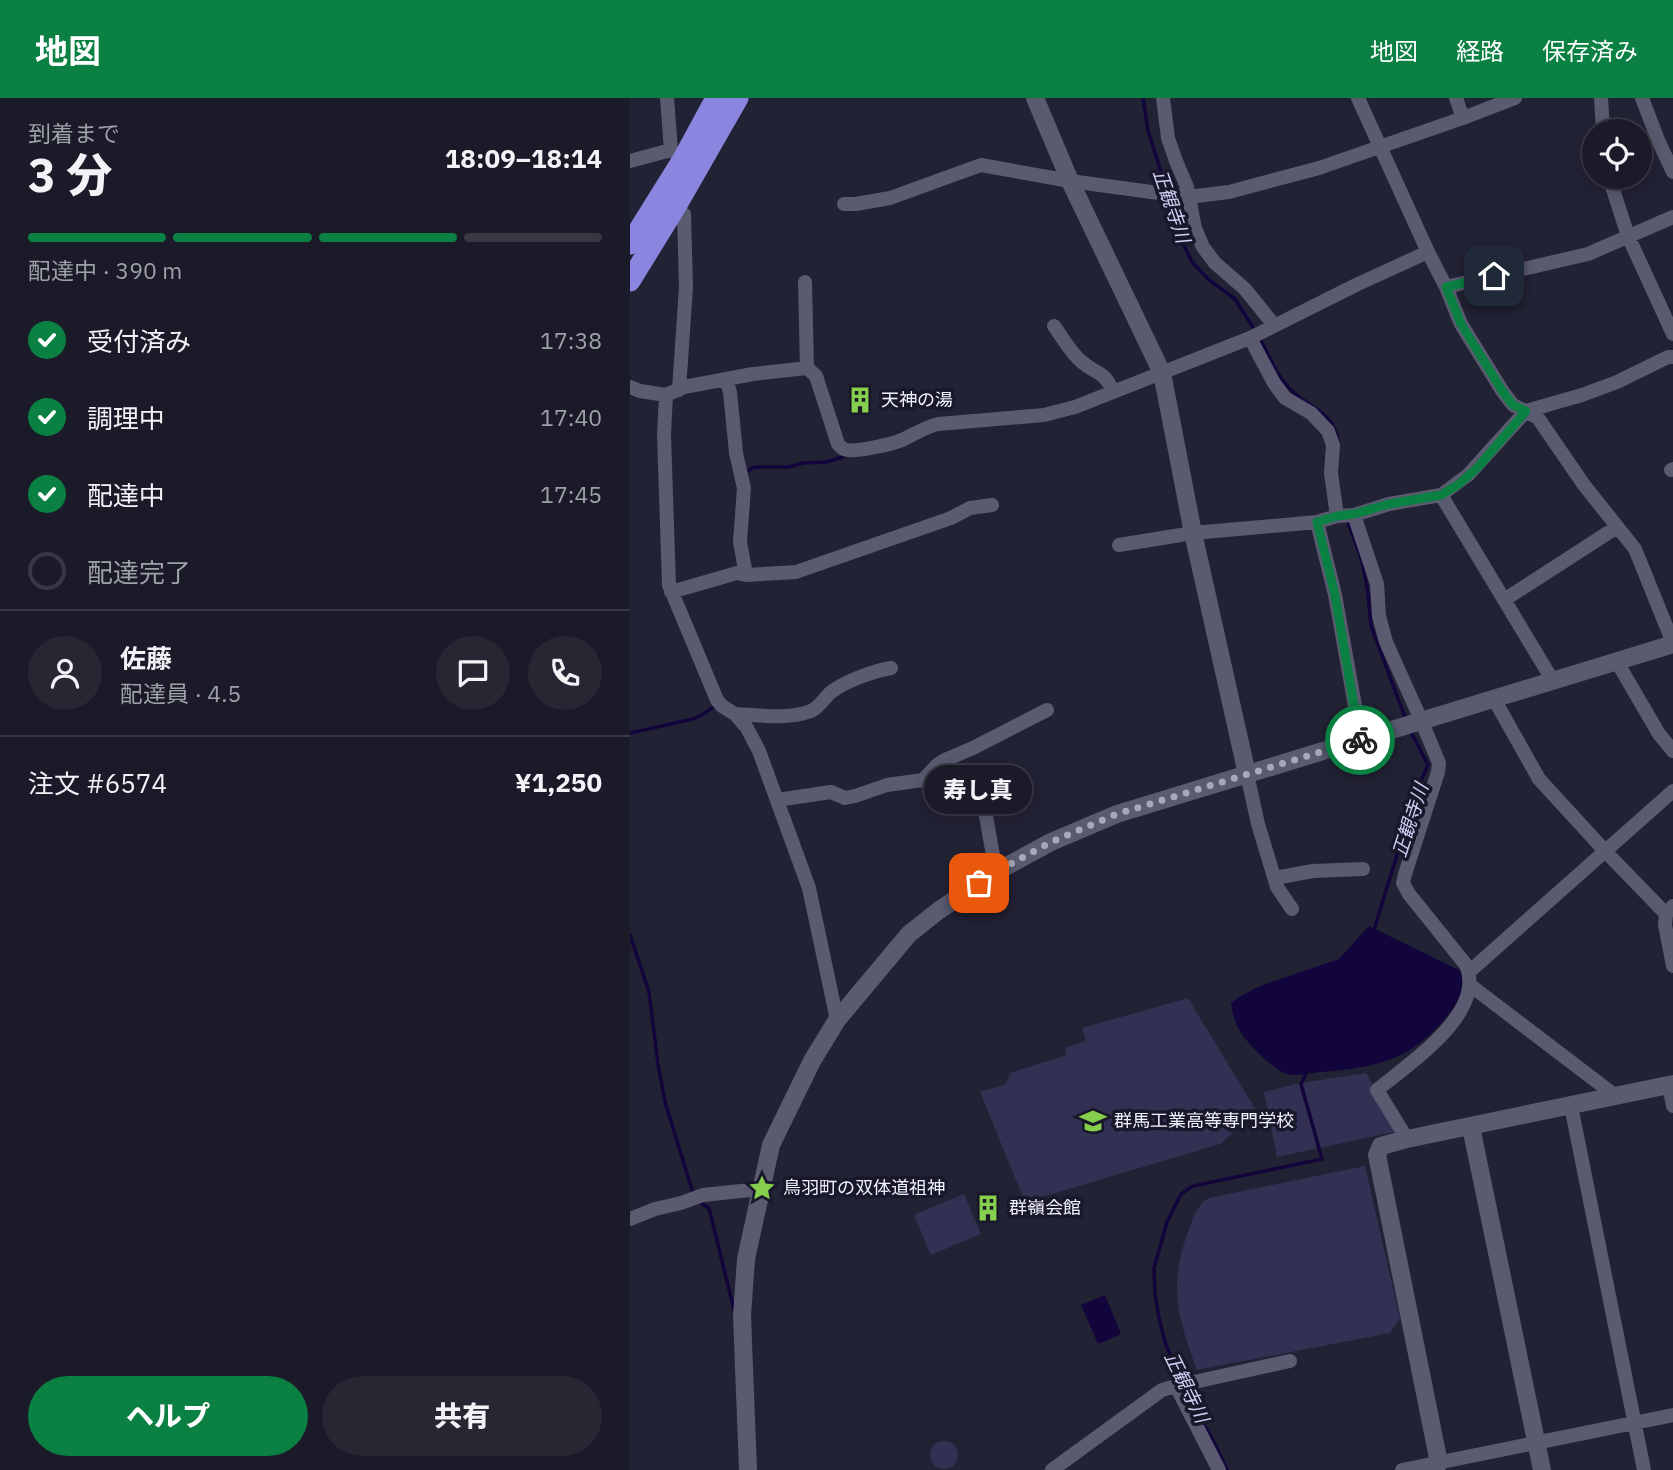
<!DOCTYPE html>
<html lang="ja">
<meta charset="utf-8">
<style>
body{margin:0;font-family:"IBM Plex Sans","Noto Sans JP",sans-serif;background:#272734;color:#f1f3f6;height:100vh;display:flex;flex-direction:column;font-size:26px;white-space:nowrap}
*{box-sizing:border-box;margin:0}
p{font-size:23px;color:#9fa1a8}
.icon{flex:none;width:38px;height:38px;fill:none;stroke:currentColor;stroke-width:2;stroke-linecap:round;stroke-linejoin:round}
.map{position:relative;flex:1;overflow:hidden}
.panel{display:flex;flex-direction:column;background:#1a1a28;width:630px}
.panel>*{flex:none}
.fabs{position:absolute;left:952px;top:21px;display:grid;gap:14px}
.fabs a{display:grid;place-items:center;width:70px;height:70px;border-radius:50%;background:#1a1a28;box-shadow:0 4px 18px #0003,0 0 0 2px #383845;font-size:35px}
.pin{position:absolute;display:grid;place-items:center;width:60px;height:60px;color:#fff;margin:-30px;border-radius:14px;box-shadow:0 4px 10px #0006}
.courier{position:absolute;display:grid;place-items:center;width:70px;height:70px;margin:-35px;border:5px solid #0b8043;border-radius:50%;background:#fff;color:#222;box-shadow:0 2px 9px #0007}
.bubble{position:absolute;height:49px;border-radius:24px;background:#1a1a28;box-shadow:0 4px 18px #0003,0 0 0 2px #383845;font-size:23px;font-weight:800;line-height:49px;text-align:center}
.headline em{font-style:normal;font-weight:800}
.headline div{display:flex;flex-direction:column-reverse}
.headline{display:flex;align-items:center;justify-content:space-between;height:119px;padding:0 28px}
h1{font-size:46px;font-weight:800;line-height:52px}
.bar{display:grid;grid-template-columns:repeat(4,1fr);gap:10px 7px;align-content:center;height:84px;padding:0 28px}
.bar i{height:9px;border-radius:5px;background:#383845}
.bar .selected{background:#0b8043}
.bar p{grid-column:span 4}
.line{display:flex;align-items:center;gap:18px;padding:0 28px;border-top:2px solid #383845}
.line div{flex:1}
.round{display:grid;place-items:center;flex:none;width:74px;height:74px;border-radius:37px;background:#272734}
ol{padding:0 28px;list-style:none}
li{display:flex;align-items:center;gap:21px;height:77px}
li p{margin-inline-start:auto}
li .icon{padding:7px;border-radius:50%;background:#0b8043;color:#fff;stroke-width:4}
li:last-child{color:#9fa1a8}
li i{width:38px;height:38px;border:4px solid #383845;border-radius:50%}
.cta{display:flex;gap:14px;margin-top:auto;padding:14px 28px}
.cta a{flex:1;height:80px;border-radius:42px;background:#0b8043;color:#fff;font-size:28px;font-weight:800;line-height:80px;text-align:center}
.cta a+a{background:#272734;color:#f1f3f6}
header{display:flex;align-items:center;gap:42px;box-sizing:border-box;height:98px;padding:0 35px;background:#0b8043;color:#fff}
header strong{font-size:33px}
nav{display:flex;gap:38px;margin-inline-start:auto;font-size:24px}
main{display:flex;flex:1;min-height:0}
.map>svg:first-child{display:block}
.green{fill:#323153}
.water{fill:#12053b}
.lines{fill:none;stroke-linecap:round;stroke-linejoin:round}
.stream{stroke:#12053b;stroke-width:3.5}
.minor{stroke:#5a5a70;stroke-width:14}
.tertiary{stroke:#5a5a70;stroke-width:18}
.trunk{stroke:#8a86df;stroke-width:21}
.done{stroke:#a8a9b8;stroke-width:7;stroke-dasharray:0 12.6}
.route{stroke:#0b8043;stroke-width:9}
.labels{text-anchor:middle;stroke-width:7;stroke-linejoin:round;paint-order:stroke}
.poi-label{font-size:18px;fill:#f0f1fe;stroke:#19182b;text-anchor:start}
.water-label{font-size:19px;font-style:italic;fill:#cdcef2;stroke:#19182b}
</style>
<header>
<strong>地図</strong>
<nav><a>地図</a><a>経路</a><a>保存済み</a></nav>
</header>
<main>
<section class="panel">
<div class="headline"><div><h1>3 分</h1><p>到着まで</p></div><em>18:09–18:14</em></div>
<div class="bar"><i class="selected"></i><i class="selected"></i><i class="selected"></i><i></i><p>配達中 · 390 m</p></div>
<ol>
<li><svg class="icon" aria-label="check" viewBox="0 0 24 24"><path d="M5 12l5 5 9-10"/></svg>受付済み<p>17:38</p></li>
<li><svg class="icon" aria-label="check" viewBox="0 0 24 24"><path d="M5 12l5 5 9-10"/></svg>調理中<p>17:40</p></li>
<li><svg class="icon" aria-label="check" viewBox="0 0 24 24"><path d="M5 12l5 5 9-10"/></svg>配達中<p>17:45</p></li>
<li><i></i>配達完了</li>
</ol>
<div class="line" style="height:126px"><a class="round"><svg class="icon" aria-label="person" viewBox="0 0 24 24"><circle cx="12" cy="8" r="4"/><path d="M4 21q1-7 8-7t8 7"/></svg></a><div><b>佐藤</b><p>配達員 · 4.5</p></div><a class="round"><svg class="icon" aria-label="chat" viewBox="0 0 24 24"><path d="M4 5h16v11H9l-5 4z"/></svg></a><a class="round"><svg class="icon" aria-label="phone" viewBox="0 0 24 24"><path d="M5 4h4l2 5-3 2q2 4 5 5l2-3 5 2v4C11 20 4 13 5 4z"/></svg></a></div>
<div class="line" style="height:91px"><div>注文 #6574</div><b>¥1,250</b></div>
<div class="cta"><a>ヘルプ</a><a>共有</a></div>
</section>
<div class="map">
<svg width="1043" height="1372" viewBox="0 0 1043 1372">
<rect width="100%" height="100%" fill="#222235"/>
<path class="green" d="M558 900 627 1014 590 1046 395 1104 350 994 376 986 380 975 437 957 435 950 456 943 452 930Z
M736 975 768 1033 647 1059 634 994 666 986Z
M735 1068 770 1221 760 1235 567 1272C547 1218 538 1187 559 1131 564 1118 567 1107 579 1100Z
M334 1096 351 1136 301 1157 284 1117Z
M300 1357a14 14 0 1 1 28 0a14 14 0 1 1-28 0Z"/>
<path class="water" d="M739 828 833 874C833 880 833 888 831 895 829 904 820 914 814 922 779 963 743 970 691 974 680 975 663 979 654 975 642 970 618 946 611 935 606 927 602 915 601 905L609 899 630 888 709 861Z
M475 1197 491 1236 468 1246 451 1207Z"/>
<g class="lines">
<path class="stream" d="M513 0 518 33 537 93
M539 100 549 137 562 164 578 181 605 201 626 234
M630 241C639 257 647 279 661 292 679 310 703 313 708 343
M118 373 124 369H159L173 365 196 364 213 359
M717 422 732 463 738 495 741 528 776 622
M0 635 63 621 72 617 82 610
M743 835 788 689 798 667 780 632
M0 837 19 894 28 966 35 1004 64 1098
M69 1104 79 1110 105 1216
M551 1283 535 1244 529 1220 525 1195 524 1170 537 1124 551 1096 563 1088 692 1061 671 986 678 971
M561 1302 587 1350 597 1372"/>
<path class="minor" d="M37 0 41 52
M533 0 538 40 546 63 557 89 565 130 573 149 585 165 615 191 644 227
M728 0 798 154 816 189 831 226 873 294 883 307 908 320 954 387 1005 451 1043 545
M826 0 833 20
M971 0 973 33
M1012 0 1028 42 1043 74
M0 63 41 52 53 61
M979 79 998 138 1043 236
M214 106H226L260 100 351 67 440 83 558 99 599 94 689 70 833 20 885 0
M45 110 54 116 56 189 49 292
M175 184 177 270
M816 189 958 156 1043 119
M424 228C433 240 440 254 452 264 467 277 474 272 483 294
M620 240 644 285 655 300 681 315 698 333 703 347 701 375 707 418
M96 281 100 294 106 355 114 390 110 444 116 477
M0 289 10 293 36 297 54 289 123 276 177 270 186 278 208 346C212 350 212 351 217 352 226 354 263 346 272 342 285 336 295 329 308 326L414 317 445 309 620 240 728 186 798 154
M36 297 34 337 39 487 87 602 92 608 105 616 117 630 129 653 179 790 207 922
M1041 372 1043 371
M811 397 923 583
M724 417 747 486 749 518 756 544 792 624 809 665 808 674 775 776 773 785 779 796 836 867C857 915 778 966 747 992L777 1041
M687 424 705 497 731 641
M489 447 563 435 687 424 707 418 724 417 759 406 811 397 838 377 896 313 952 297 987 284 1038 259H1043
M41 494 107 475 116 477 166 474 321 420 340 410 362 407
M874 502 987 429
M987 564 1029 636 1043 653
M864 601 909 681 975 753 1036 816 1043 808
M105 616C130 617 157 622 181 613 190 609 194 600 201 594 216 583 243 573 261 570
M617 676 628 726 647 789 662 811
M293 682 307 667 315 662 343 650 417 612
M147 702 201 694 215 700 225 698 257 687 293 682H324L350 685 366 774
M645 780 683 773 733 771
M1036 816 1035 827 1043 868
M839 874 1043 693
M840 887 987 999
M1039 987 1043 1008
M941 1008 1014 1372
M0 1121 25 1111 51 1105 73 1097 130 1091
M546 1288 660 1263
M422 1372 532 1292 546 1288 589 1372
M772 1372 1043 1317"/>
<path class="tertiary" d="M405 0 440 83 532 275 563 435 617 676
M841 1029 912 1372
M809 1365 747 1057 751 1048 777 1041 1043 986
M118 1372 112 1218 116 1161 141 1047 182 963 207 922 279 836 308 813 366 774 421 744 487 716 1043 546"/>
<path class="trunk" d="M0 146 53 61 86 0
M0 183 45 110 108 0"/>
</g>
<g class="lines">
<path class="done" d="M349 785 366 774 421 744 487 716 730 642"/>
<path class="route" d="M730 642 705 497 687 424 707 418 724 416 759 406 811 397 829 386 848 369 896 313 883 307 873 294 831 226 816 189 864 178"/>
</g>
<defs>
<g id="building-bare" transform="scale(2.1)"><path d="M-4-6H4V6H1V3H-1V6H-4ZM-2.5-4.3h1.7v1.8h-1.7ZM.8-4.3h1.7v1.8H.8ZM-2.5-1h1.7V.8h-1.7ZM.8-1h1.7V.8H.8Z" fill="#85cf4c" stroke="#19182b" stroke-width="2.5" paint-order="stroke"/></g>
<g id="university-bare" transform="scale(2.1)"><path d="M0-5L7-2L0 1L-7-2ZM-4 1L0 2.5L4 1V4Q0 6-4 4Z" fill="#85cf4c" stroke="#19182b" stroke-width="2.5" paint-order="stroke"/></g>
<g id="sight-bare" transform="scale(2.1)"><path d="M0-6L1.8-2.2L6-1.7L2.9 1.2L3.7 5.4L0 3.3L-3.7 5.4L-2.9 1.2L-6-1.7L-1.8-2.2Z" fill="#85cf4c" stroke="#19182b" stroke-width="2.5" paint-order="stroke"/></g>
</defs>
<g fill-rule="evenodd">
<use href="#building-bare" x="230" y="302"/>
<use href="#university-bare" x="463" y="1023"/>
<use href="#sight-bare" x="132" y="1090"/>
<use href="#building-bare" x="358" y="1110"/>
</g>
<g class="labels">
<g class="poi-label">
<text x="251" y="308">天神の湯</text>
<text x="484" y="1029">群馬工業高等専門学校</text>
<text x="153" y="1096">鳥羽町の双体道祖神</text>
<text x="379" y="1116">群嶺会館</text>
</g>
<g class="water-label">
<text transform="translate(542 108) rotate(71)" y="7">正観寺川</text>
<text transform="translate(780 722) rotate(-72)" y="7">正観寺川</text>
<text transform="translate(557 1289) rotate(64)" y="7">正観寺川</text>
</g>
</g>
</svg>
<div class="fabs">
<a><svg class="icon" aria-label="locate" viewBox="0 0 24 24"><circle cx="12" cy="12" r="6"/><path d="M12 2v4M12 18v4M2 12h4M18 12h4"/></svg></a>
</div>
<div class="pin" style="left:349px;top:785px;background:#ea580c"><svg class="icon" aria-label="bag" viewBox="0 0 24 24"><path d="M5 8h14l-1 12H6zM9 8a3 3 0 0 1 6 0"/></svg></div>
<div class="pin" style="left:864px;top:178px;background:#1f2937"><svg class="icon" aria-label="home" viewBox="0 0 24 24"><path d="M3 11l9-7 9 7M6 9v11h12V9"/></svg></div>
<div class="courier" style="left:730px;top:642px"><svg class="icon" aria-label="bike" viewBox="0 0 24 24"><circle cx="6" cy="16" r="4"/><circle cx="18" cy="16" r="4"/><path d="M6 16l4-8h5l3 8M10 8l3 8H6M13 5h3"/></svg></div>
<div class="bubble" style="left:294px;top:667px;width:108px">寿し真</div>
</div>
</main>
